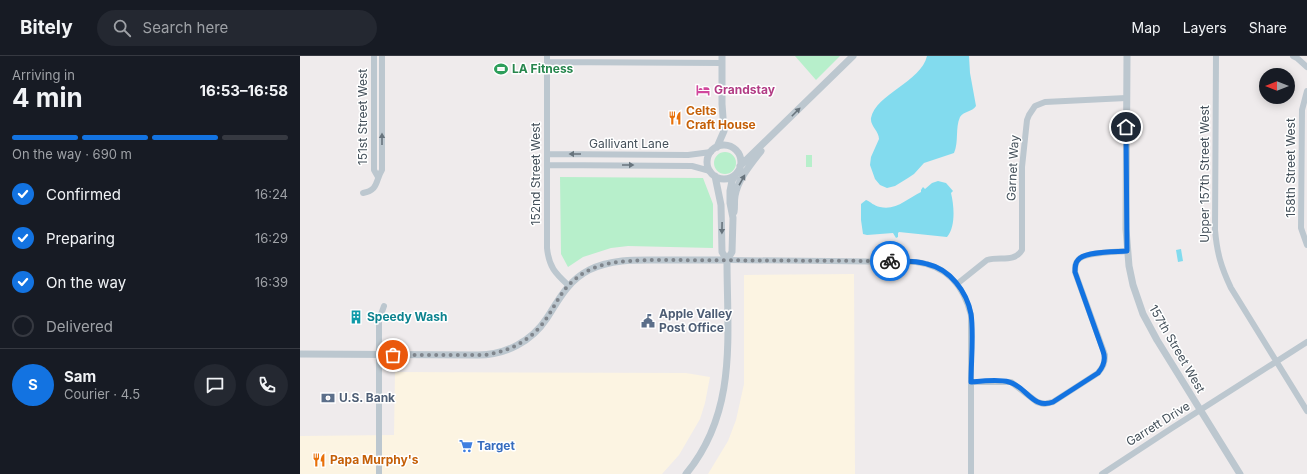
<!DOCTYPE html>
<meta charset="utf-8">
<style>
body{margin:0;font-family:Inter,sans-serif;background:#242831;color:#f1f3f6;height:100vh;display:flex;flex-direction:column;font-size:15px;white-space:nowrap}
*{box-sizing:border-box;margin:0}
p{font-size:13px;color:#9ea1a6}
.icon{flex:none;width:22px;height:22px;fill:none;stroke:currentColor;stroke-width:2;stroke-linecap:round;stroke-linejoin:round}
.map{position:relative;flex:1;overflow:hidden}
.panel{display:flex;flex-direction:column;background:#171b24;width:300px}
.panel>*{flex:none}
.needle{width:26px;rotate:270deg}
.tools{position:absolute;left:959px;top:12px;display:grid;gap:8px}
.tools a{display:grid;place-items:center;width:36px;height:36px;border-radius:50%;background:#171b24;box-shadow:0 2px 10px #0003;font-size:20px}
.pin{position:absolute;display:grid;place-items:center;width:34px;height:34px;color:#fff;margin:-17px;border:2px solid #fff;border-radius:50%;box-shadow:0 1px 4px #0007}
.courier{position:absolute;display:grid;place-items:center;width:40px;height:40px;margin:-20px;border:3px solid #1373e1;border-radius:50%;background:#fff;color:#222;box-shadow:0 1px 5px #0007}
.head em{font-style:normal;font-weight:700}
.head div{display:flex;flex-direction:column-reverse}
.head{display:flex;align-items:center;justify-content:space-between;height:68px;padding:0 12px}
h1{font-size:26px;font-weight:700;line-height:30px}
.bar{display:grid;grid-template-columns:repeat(4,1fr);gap:6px 4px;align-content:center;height:48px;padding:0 12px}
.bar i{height:5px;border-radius:3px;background:#363941}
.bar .selected{background:#1373e1}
.bar p{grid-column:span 4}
.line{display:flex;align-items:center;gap:10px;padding:0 12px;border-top:1px solid #363941}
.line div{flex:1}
.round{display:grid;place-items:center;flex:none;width:42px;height:42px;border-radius:21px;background:#242831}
ol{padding:0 12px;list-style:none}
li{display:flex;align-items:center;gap:12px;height:44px}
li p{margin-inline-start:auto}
li .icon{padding:4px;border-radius:50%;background:#1373e1;color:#fff;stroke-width:4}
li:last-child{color:#9ea1a6}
li i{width:22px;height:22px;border:2px solid #363941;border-radius:50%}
header{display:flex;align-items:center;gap:24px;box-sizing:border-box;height:56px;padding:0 20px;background:#171b24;border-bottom:1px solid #363941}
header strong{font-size:19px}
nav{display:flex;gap:22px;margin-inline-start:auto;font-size:14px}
.search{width:280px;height:36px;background:#242831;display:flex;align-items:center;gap:10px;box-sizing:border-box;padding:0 14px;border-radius:22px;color:#9ea1a6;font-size:15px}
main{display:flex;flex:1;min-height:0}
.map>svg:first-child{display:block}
.commercial{fill:#fcf4e2}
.green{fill:#b7efcb}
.water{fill:#82dbee}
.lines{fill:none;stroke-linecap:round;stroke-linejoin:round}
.minor{stroke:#bcc7cf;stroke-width:6}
.tertiary{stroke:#bcc7cf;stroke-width:7}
.oneway{fill:#68747d}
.done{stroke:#80868d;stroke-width:4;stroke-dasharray:0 7.2}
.route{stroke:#1373e1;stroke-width:5}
.labels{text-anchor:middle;stroke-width:3;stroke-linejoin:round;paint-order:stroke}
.leisure-label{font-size:12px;font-weight:bold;fill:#27864d;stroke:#fff;text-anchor:start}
.hotel-label{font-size:12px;font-weight:bold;fill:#b23c85;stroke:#fff;text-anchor:start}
.food-label{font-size:12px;font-weight:bold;fill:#c56008;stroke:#fff;text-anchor:start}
.street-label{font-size:12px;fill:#44505a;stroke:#fff}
.service-label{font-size:12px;font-weight:bold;fill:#4e5e75;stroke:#fff;text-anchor:start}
.culture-label{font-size:12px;font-weight:bold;fill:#0d838f;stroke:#fff;text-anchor:start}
.shop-label{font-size:12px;font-weight:bold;fill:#366cbe;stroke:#fff;text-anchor:start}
</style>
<header>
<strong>Bitely</strong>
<div class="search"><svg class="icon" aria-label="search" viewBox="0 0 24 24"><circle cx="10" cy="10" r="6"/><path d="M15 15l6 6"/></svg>Search here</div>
<nav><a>Map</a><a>Layers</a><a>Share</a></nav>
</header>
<main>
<section class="panel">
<div class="head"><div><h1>4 min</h1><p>Arriving in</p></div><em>16:53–16:58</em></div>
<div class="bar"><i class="selected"></i><i class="selected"></i><i class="selected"></i><i></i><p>On the way · 690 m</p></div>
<ol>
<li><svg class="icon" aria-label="check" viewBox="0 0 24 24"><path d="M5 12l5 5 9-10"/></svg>Confirmed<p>16:24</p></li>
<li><svg class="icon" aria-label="check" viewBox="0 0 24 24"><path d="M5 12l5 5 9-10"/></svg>Preparing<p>16:29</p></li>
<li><svg class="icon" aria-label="check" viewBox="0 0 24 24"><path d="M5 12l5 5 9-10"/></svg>On the way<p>16:39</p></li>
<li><i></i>Delivered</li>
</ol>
<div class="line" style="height:72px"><b class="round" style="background:#1373e1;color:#fff">S</b><div><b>Sam</b><p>Courier · 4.5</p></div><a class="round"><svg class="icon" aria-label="chat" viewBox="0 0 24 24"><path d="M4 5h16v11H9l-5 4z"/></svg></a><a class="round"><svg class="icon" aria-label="phone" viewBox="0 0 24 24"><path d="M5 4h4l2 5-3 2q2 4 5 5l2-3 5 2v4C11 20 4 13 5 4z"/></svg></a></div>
</section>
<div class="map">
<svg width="1007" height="418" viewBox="0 0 1007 418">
<rect width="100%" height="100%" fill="#efebec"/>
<path class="commercial" d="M554 218 555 418H408L428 385 436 364 444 328V219Z
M95 316 386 317 410 321 405 347 400 363 379 399 362 418H0V380L94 379Z"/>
<path class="green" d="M495 0H540L516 24Z
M414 107a11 11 0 1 1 22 0a11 11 0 1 1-22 0Z
M506 99H512V111H506Z
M260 121 403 122 413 148V192L328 190 311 192 283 201 268 211 261 198Z"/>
<path class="water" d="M627 0H669L670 17 676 50C672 56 664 55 660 61 655 72 659 86 654 97L624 107 614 118 608 122 595 130 587 132 580 129 575 123 570 109 571 101 579 83C579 75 570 70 571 62 576 38 621 26 627 0Z
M638 125 646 127 653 135 651 137C654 149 656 171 647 181L599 176 598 177V181L596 182 593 177 567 179 563 178 561 164V148L566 144C571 146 574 150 580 151 596 155 608 142 621 136V134L623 131 625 133 632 127Z
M881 193 883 205 878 206 876 194Z"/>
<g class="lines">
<path class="minor" d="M74 0V114L78 121
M247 0V192C249 211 255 217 268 229
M916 0 915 174C917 197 921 211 931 232L1007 355
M993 0 997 2 1007 11
M247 6 422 7
M1007 35 1002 54 1001 172 1007 189
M247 98 388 99 411 96
M247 109 392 110 410 115
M63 137C79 134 75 125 82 114V0
M427 204 616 206C647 210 663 229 671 259V418
M657 228 687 204C700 200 714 207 722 194V111L727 64 729 59 735 50 745 46 826 42
M671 326H711L737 346 744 348 753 346 798 317C803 311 805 307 805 299L775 216C775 211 775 207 778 204 784 196 817 196 827 195
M79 418V264L84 250
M802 418 872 372 1007 286"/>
<path class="tertiary" d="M827 0 826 173 829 210 833 229 843 258 857 284 940 418
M407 106a17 17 0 1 1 34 0a17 17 0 1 1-34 0Z
M417 91 424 75 422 48V0
M440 110 553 0
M434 156C435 150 434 145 435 140 438 123 451 108 461 95
M427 204 432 196 433 162 430 147V135L432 125 435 120
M0 298 178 299C206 299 232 285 247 262 259 243 268 225 289 214 313 202 340 204 366 204 386 204 407 204 427 204
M386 418C438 355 427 280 427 204L422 196 421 149 415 120"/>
</g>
<defs><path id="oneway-solid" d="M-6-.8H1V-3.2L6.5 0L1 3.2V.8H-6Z"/></defs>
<g class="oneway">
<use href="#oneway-solid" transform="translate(496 56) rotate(-45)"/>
<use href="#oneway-solid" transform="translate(82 83) rotate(-90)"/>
<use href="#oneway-solid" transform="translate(275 98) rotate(180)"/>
<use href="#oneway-solid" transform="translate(328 109)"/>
<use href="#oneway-solid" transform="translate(442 124) rotate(-61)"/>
<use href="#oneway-solid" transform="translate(422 172) rotate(91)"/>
</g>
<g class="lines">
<path class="done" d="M93 299H184C209 296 232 284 246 263 255 250 261 235 273 225 295 205 323 205 351 204L590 205"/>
<path class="route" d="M590 205C603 205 615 204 627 208 650 213 667 236 671 258 674 277 671 306 671 326 682 325 699 323 709 326 726 330 733 354 753 346L798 317C804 310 806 303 803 295L775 216C775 211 775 207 778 204 784 195 816 196 827 195L826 71"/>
</g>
<defs>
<g id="stadium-bare" transform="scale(1.08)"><path d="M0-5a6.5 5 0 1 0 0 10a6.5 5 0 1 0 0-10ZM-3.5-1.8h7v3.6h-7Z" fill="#2e9e5b" stroke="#fff" stroke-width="2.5" paint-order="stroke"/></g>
<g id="hotel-bare" transform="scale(1.08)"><path d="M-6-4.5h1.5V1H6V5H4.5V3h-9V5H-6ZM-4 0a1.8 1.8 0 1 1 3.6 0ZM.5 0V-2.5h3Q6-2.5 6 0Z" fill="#d1479c" stroke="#fff" stroke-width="2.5" paint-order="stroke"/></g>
<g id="restaurant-bare" transform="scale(1.08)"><path d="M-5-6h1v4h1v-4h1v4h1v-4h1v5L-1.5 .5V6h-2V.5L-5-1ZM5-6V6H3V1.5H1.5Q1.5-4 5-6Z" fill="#e8710a" stroke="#fff" stroke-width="2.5" paint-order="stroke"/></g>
<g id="building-bare" transform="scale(1.08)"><path d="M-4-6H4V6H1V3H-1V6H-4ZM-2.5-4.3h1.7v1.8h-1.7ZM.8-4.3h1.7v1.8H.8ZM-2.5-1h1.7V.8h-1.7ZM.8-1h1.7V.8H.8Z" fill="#0f9aa8" stroke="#fff" stroke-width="2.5" paint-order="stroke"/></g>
<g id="civic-bare" transform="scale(1.08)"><path d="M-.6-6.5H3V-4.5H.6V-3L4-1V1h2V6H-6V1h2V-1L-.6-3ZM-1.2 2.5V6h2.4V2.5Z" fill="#5c6f8a" stroke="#fff" stroke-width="2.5" paint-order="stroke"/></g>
<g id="bank-bare" transform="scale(1.08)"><path d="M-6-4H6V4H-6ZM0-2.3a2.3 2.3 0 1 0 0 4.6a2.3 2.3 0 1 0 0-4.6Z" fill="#5c6f8a" stroke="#fff" stroke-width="2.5" paint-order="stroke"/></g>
<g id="supermarket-bare" transform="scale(1.08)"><path d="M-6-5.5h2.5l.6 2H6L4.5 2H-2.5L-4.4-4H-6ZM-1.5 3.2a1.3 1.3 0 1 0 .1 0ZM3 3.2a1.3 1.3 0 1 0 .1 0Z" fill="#3f7fe0" stroke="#fff" stroke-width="2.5" paint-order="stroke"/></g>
</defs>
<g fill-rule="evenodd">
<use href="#stadium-bare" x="201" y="13"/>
<use href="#hotel-bare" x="403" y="34"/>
<use href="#restaurant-bare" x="375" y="62"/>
<use href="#building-bare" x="56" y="261"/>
<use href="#civic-bare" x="348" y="265"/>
<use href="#bank-bare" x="28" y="342"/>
<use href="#supermarket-bare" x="166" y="390"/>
<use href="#restaurant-bare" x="19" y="404"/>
</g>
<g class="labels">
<g class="leisure-label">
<text x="212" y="17">LA Fitness</text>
</g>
<g class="hotel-label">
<text x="414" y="38">Grandstay</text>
</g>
<g class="food-label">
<text x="386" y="59">Celts<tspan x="386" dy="14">Craft House</tspan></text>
<text x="30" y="408">Papa Murphy's</text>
</g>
<g class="street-label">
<text transform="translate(63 61) rotate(-90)" y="4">151st Street West</text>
<text x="329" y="92">Gallivant Lane</text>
<text transform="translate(713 112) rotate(-87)" y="4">Garnet Way</text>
<text transform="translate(991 112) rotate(-90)" y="4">158th Street West</text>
<text transform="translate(236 118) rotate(-90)" y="4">152nd Street West</text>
<text transform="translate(905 118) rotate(-90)" y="4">Upper 157th Street West</text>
<text transform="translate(877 293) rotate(60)" y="4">157th Street West</text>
<text transform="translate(858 368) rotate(-32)" y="4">Garrett Drive</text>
</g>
<g class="service-label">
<text x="359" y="262">Apple Valley<tspan x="359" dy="14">Post Office</tspan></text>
<text x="39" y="346">U.S. Bank</text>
</g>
<g class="culture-label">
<text x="67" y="265">Speedy Wash</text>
</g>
<g class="shop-label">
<text x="177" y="394">Target</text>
</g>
</g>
</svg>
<div class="tools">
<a><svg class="needle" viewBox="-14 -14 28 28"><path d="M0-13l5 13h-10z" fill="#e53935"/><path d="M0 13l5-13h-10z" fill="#9ea1a6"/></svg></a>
</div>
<div class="pin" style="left:93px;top:299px;background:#ea580c"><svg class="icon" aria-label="bag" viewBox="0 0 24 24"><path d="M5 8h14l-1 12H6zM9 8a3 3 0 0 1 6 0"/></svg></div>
<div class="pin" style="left:826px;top:71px;background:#1f2937"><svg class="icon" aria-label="home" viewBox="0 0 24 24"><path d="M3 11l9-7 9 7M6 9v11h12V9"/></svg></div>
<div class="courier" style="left:590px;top:205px"><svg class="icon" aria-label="bike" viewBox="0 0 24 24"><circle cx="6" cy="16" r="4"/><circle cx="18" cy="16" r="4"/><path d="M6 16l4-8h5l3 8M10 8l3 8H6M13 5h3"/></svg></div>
</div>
</main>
